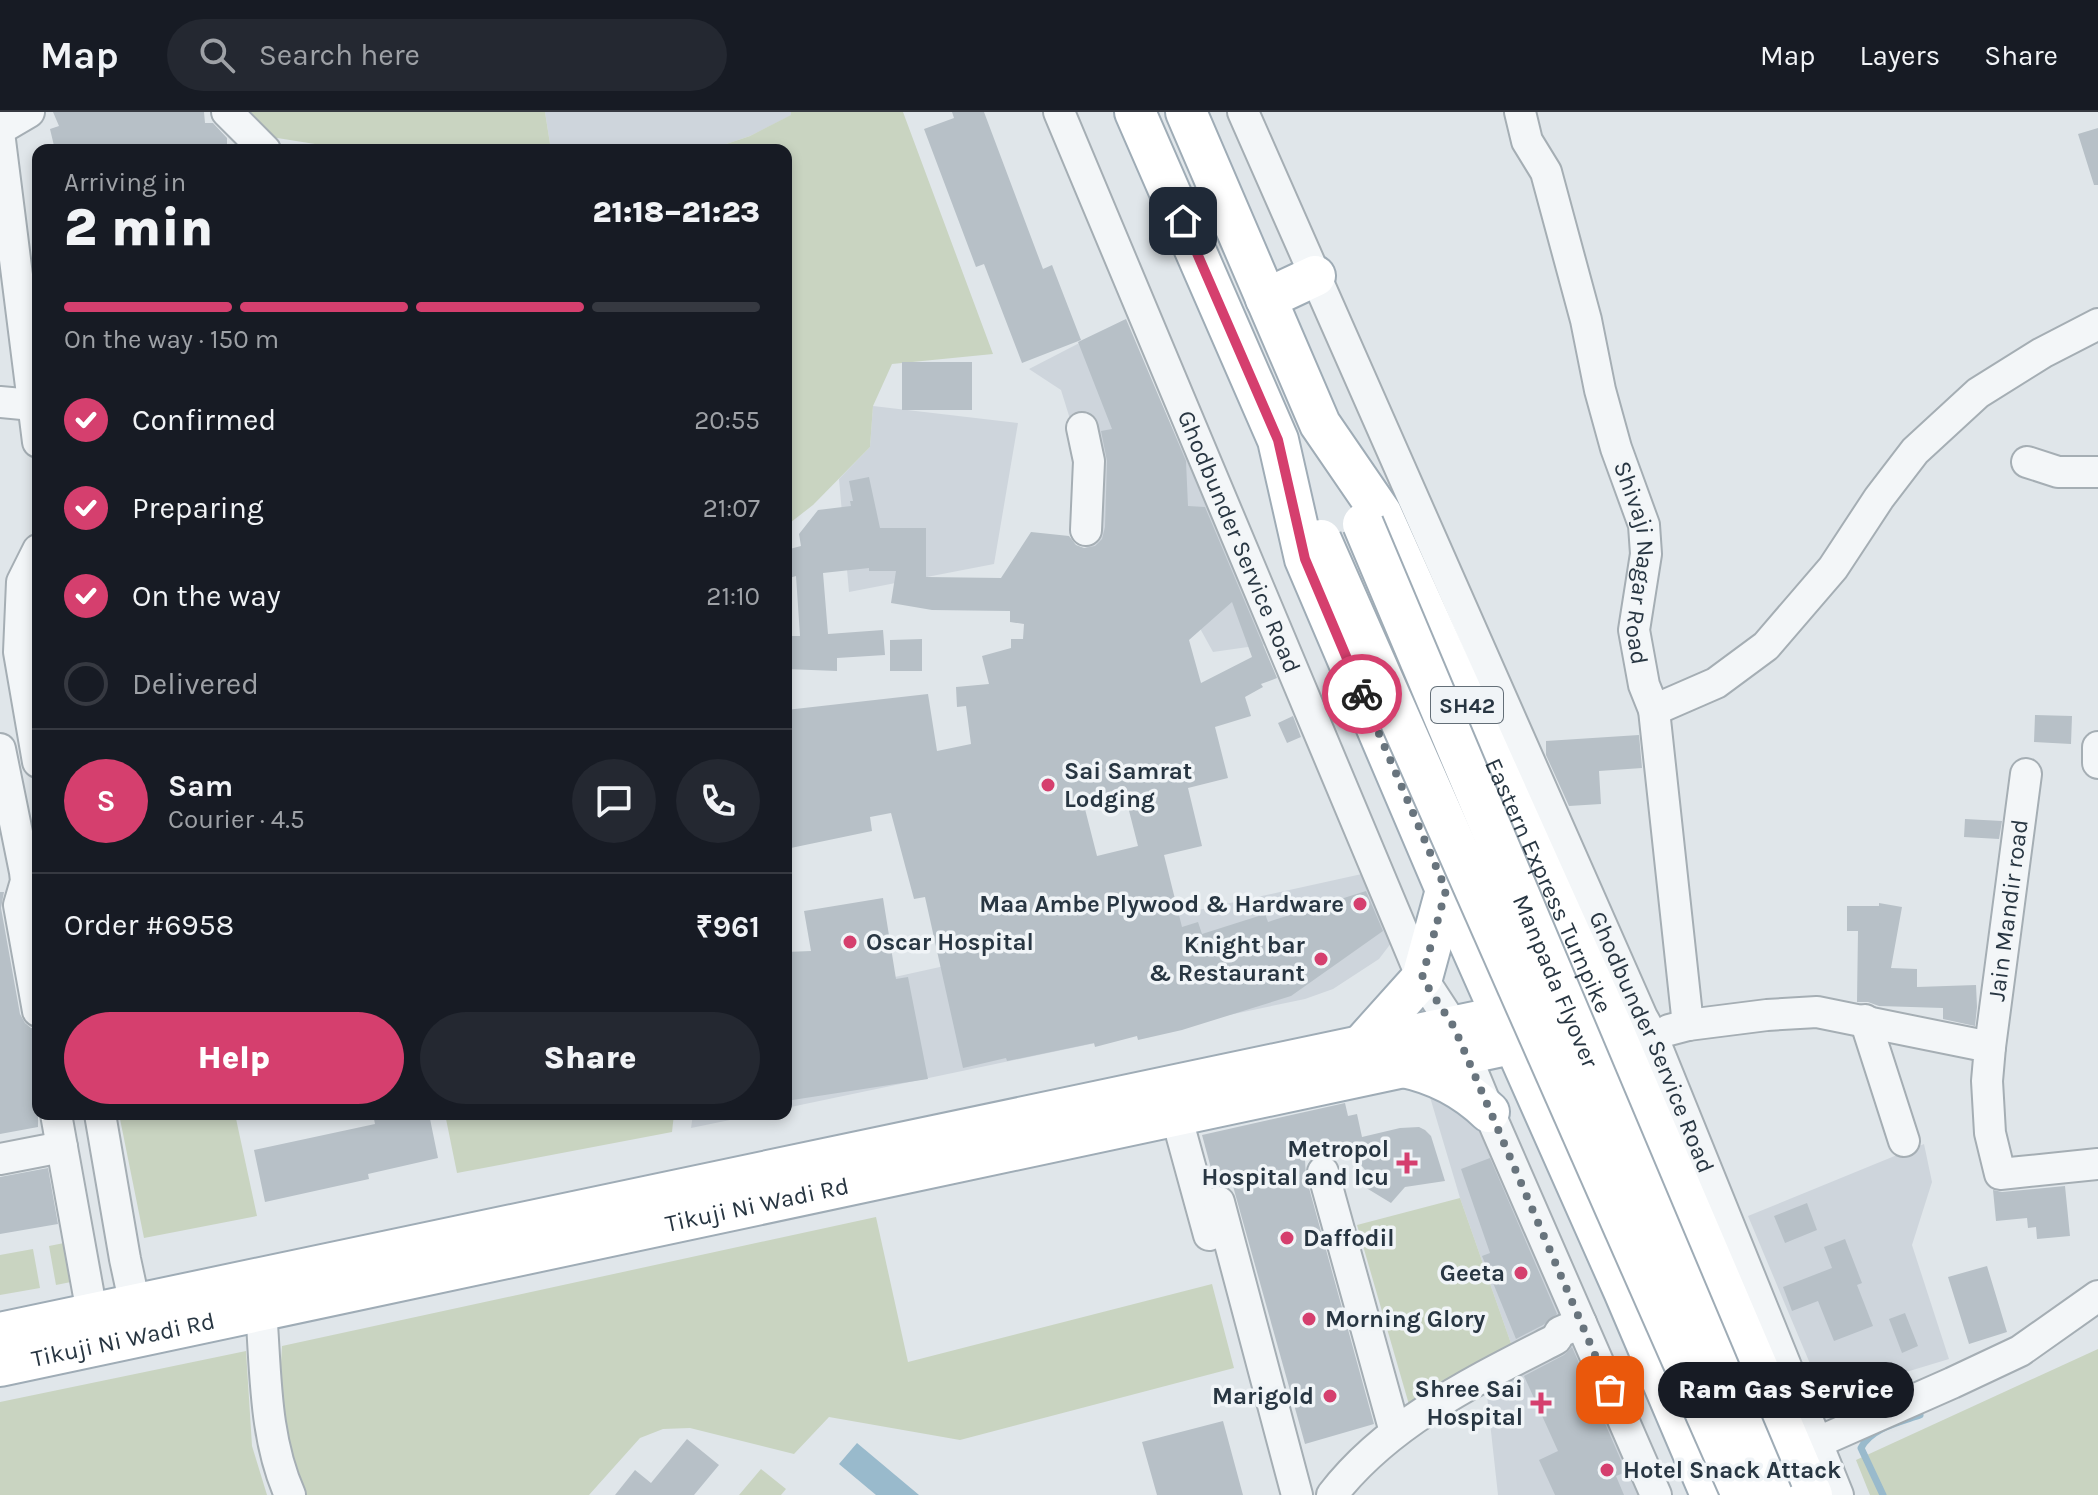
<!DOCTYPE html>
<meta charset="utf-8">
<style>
body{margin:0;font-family:Karla,sans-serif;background:#242831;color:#f1f3f6;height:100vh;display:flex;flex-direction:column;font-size:30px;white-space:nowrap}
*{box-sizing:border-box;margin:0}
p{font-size:26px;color:#9ea1a6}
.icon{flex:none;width:44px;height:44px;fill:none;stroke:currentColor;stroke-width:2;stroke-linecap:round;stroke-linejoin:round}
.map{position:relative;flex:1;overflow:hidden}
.details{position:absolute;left:32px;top:32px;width:760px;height:976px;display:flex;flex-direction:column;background:#171b24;border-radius:16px;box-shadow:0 4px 12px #0003}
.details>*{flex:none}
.pin{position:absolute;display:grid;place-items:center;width:68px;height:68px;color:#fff;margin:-34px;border-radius:16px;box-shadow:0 4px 12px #0006}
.courier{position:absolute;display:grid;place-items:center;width:80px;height:80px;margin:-40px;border:6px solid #d53f6e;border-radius:50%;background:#fff;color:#222;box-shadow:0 2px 10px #0007}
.bubble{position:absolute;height:56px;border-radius:28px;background:#171b24;box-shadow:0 4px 12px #0003;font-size:26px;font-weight:800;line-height:56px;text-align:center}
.overview em{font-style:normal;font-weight:800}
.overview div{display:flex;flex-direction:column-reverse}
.overview{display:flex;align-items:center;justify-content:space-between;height:136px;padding:0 32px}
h1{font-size:52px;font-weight:800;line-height:60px}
.bar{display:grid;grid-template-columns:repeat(4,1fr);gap:12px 8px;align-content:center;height:96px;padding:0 32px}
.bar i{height:10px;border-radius:6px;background:#363941}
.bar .on{background:#d53f6e}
.bar p{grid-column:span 4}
.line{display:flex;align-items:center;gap:20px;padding:0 32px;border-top:2px solid #363941}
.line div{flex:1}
.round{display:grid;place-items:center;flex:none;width:84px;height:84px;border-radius:42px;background:#242831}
ol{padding:0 32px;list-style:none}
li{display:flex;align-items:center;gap:24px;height:88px}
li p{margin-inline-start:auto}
li .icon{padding:8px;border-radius:50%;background:#d53f6e;color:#fff;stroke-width:4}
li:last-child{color:#9ea1a6}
li i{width:44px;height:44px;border:4px solid #363941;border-radius:50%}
.primary-button{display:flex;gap:16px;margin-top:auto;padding:16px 32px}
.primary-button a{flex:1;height:92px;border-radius:48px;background:#d53f6e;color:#fff;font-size:32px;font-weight:800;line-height:92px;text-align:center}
.primary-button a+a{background:#242831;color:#f1f3f6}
header{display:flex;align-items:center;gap:48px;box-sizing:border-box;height:112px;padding:0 40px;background:#171b24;border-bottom:2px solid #363941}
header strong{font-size:38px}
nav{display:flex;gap:44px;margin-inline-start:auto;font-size:28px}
.search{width:560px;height:72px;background:#242831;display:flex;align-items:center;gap:20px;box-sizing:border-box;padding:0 28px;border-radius:44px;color:#9ea1a6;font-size:30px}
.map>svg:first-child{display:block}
.built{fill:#ced5dc}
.green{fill:#c9d4c1}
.water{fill:#99bacc}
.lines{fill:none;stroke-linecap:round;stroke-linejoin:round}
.stream{stroke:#99bacc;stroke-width:7}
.building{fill:#b7c0c7;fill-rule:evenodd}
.minor-casing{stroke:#a5aeb4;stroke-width:34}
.major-casing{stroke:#9facb6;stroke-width:44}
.minor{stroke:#f3f6f8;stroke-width:30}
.major{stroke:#fff;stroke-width:40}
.major-bridge-casing{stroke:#9facb6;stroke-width:44;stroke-linecap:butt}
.major-bridge{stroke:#fff;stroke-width:40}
.done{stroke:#68747d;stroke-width:8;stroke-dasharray:0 14.4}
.route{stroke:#d53f6e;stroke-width:10}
.poi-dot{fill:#d53f6e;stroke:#f0f4f7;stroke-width:3}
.labels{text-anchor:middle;stroke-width:7;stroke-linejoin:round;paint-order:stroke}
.shield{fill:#f0f4f7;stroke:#646f78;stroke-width:2}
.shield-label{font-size:22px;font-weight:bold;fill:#283642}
.street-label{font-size:24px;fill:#283642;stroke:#f0f4f7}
.poi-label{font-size:24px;font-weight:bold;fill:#283642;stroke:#f0f4f7;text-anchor:end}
</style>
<header>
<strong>Map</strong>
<div class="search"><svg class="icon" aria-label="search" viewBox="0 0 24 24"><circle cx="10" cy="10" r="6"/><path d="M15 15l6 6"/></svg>Search here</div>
<nav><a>Map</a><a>Layers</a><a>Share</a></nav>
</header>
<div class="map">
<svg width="2098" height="1383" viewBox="0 0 2098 1383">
<rect width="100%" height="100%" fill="#e0e6ea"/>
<path class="built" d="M545 0H791L792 3 750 24 708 38H551Z
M1124 208 1269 532 1213 540 1170 462 1092 460 1080 407 1079 336 1061 278 1029 257Z
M873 294 1018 311 994 452 849 480 839 367 870 335Z
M1371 760 1398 822 1379 847 1333 877 1305 887 786 996V889Z
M1424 965 1466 986 1576 1211 1514 1240 1460 1086Z
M693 1002H759L691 1016Z
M1924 1032 1932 1070 1912 1133 1949 1247 1824 1285 1748 1104Z
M1578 1222 1646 1383H1498L1486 1274Z"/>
<path class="green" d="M246 0H545L551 38H343L340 36 271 25Z
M791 0H903L993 242 892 252 873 294 870 335 813 393 786 414V38H708L750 24 791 3Z
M119 1002H235L257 1104 144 1126Z
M445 1002H674L672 1020 457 1061Z
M1460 1086 1514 1240 1410 1296 1357 1113Z
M876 1105 908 1250 1212 1172 1234 1256 960 1328 829 1305 794 1342 690 1316 663 1317 640 1326 589 1383H304L286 1341 279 1285 282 1234Z
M79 1128 86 1167 56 1173 49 1134Z
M33 1137 40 1176 0 1183V1143Z
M2098 1237V1383H1870L1856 1348Z
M246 1239 252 1334 267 1383H0V1290Z
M761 1357 786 1377 781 1383H739Z"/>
<path class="water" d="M857 1331 919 1383H876L839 1352Z"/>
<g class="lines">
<path class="stream" d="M1883 1383 1861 1336C1871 1316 1900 1310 1920 1303"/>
</g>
<path class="building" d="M53 0H204L205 11H213L227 26V36L55 38 50 17 59 14Z
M952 0H984L1043 157 1052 153 1081 228 1022 251 984 152 976 155 924 17 954 6Z
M2098 16V73H2094L2078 22Z
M1126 207 1186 349 1188 394 1205 395 1277 566 1261 572 1263 575 1245 585 1251 604 1215 615 1228 666 1188 676 1202 734 1164 743 1182 815 1198 810 1202 822 1265 802 1268 810 1366 779 1383 819 1291 884 1182 918 1138 928 1137 924 1095 935 1094 931 1007 949 1006 946 963 956 925 785 914 787 891 701 870 705 872 719 786 737V598L928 582 937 639 971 632 966 594 957 595 956 575 989 572 982 544 1011 536V527H1023L1024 512 1010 510V499L932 498 891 491 896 459H869V456L823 461 828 522 883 518 885 543 837 546V559L786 557V524H800L796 464 786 467V438L801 434 799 422 818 398 851 394 850 389H853L849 369 869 365 880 416H926V465L1001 466 1031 420 1069 424 1076 433 1084 436 1095 434 1102 427 1105 415 1107 349 1101 319 1112 317 1078 230ZM1232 490 1252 545 1201 571 1189 528ZM1126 687 1138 734 1097 744 1085 697Z
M902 250H972V298H902Z
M922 527V559H890V528Z
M2035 603 2072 604 2071 632 2034 630Z
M1293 604 1301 625 1287 631 1278 611Z
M1639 623 1642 656 1599 659 1601 692 1569 694 1546 643V629Z
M1965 707 2002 709 1999 727 1964 725Z
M0 780H4L1 796 20 902 25 911 31 916H37L38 922V1015L0 1022Z
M883 786 896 867 908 865 928 967 786 989V840L811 839 804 799Z
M1879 791 1902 795 1891 856 1917 857V875L1976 873 1977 895 1975 914 1943 907V896L1879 894 1868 890H1857L1858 819H1847V794H1879Z
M1345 991 1348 1004 1357 1002 1362 1025 1400 1016 1419 1015 1425 1018 1431 1024 1445 1069 1405 1075 1391 1091 1363 1074 1370 1064 1348 1037 1327 1043H1319L1305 1048 1306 1065 1374 1312 1305 1332 1231 1067 1215 1071 1202 1023Z
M373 1002H429L438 1046 368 1062 369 1067 265 1090 254 1038 375 1012Z
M1490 1046 1557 1202 1543 1213 1516 1227 1482 1144 1490 1141 1461 1057Z
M48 1056 58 1112 0 1122V1065Z
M2065 1074 2070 1124 2037 1127 2036 1115 2028 1116 2027 1106 1996 1109 1993 1078 2002 1080Z
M1807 1091 1817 1118 1785 1131 1774 1104Z
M1845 1127 1862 1171 1857 1173 1873 1214 1834 1229 1818 1189 1792 1199 1783 1175 1832 1156 1824 1135Z
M1987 1154 2007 1220 1969 1232 1948 1165Z
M1905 1201 1918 1234 1902 1241 1889 1207Z
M1572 1235 1626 1360 1616 1364 1624 1383H1555L1539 1348 1558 1339 1524 1264 1564 1243Z
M1223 1309 1243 1383H1157L1142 1330Z
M687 1327 719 1353 694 1383H615L635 1358 651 1371Z"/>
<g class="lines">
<g class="minor-casing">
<g id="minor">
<path d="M227 0 265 38"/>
<path id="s1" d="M1059 0 1422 866 1454 915 1489 1000 1656 1383"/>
<path id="s2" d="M1243 0 1642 905 1652 923 1838 1383"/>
<path id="s3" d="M1520 0 1527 29 1546 60 1586 208 1600 278 1616 336 1644 413 1646 442 1634 518 1644 573 1654 598 1688 913"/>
<path d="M0 17 29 0"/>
<path d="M0 28 38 330"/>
<path d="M0 290 33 293"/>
<path d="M1082 316 1089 349 1086 418"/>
<path d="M2027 350 2058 360H2098"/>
<path d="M38 438 22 470 19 540 38 650"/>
<path d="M1654 598 1716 571 1766 534 1833 456 1879 386 1915 339 1978 281 2042 241 2098 212"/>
<path d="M2098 635V651"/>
<path d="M0 637 25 760 26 769 19 793 38 899"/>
<path d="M1865 908 1904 1029"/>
<path d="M1669 918 1688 913 1767 903 1817 900 1990 935 1987 969 1990 1021 2000 1062 2098 1052"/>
<path id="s4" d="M1990 935 2026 662"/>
<path d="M56 1002 92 1201"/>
<path d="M100 1002 125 1147 139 1212"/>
<path d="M1176 1003 1209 1123"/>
<path d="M0 1047 62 1035"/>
<path d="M1323 1060 1395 1320"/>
<path d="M1219 1090 1297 1383"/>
<path d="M261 1198C266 1260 264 1325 290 1383"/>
<path d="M1816 1331 1952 1271 2020 1239 2098 1184"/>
<path d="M1332 1383C1388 1310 1476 1268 1556 1227L1560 1220 1581 1211"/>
</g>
</g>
<g class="major-casing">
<g id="major">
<path d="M1135 0 1278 328 1305 447 1446 778 1624 1179 1711 1383"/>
<path id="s5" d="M1186 0 1320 312 1381 401 1610 911 1812 1383"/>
<path d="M1266 187 1315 164"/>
<path d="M1361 934 1422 866 1446 778"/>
<path d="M1403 955C1437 962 1464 976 1489 1000"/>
<path d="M0 1221 1598 884"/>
<path id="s6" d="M0 1254 1610 911"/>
</g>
</g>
<use href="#minor" class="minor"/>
<use href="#major" class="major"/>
<g class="major-bridge-casing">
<g id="major-bridge">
<path id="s7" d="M1363 412 1772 1383"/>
<path d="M1321 428 1742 1383"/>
</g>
</g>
<use href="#major-bridge" class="major-bridge"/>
</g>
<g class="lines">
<path class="done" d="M1362 582 1446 778 1422 866 1454 915 1610 1278"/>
<path class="route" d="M1183 109 1278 328 1305 447 1362 582"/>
</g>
<g class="poi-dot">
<circle cx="1048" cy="673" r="8"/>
<circle cx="1360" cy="792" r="8"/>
<circle cx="850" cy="830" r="8"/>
<circle cx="1321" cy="847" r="8"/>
<path d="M1403 1039h8v8h8v8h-8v8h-8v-8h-8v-8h8z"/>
<circle cx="1287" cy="1126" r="8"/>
<circle cx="1521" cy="1161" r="8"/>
<circle cx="1309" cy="1207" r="8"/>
<circle cx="1330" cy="1284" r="8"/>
<path d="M1537 1279h8v8h8v8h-8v8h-8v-8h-8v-8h8z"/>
<circle cx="1607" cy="1358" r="8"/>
</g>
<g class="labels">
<rect class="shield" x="1431" y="575" width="72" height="36" rx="6"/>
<g class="shield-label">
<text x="1467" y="601">SH42</text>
</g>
<g class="street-label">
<text dy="8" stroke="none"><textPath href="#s1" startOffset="466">Ghodbunder Service Road</textPath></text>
<text dy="8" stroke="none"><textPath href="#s3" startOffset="470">Shivaji Nagar Road</textPath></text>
<text dy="8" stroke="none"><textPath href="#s5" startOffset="856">Eastern Express Turnpike</textPath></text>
<text dy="8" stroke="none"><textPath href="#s4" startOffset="138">Jain Mandir road</textPath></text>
<text dy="8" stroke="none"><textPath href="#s7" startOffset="496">Manpada Flyover</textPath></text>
<text dy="8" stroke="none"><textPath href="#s2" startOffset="1016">Ghodbunder Service Road</textPath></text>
<text dy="8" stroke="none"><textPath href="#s6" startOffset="774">Tikuji Ni Wadi Rd</textPath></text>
<text dy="8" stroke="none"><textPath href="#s6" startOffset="126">Tikuji Ni Wadi Rd</textPath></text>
</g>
<g class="poi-label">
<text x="1064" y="667" text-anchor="start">Sai Samrat<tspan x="1064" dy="28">Lodging</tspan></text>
<text x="1344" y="800">Maa Ambe Plywood &amp; Hardware</text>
<text x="866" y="838" text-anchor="start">Oscar Hospital</text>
<text x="1305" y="841">Knight bar<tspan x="1305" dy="28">&amp; Restaurant</tspan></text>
<text x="1389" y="1045">Metropol<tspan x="1389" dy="28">Hospital and Icu</tspan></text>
<text x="1303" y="1134" text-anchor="start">Daffodil</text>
<text x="1505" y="1169">Geeta</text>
<text x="1325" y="1215" text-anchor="start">Morning Glory</text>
<text x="1523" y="1285">Shree Sai<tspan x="1523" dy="28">Hospital</tspan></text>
<text x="1314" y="1292">Marigold</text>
<text x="1623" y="1366" text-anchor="start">Hotel Snack Attack</text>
</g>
</g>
</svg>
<div class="pin" style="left:1610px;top:1278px;background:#ea580c"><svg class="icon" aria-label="bag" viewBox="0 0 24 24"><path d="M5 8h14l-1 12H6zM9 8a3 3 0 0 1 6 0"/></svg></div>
<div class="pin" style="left:1183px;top:109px;background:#1f2937"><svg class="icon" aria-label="home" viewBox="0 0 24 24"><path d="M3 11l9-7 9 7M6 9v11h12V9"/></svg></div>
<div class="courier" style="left:1362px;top:582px"><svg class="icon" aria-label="bike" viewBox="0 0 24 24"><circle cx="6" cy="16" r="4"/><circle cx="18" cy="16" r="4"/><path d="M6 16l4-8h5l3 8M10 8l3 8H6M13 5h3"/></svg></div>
<div class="bubble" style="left:1658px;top:1250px;width:256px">Ram Gas Service</div>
<section class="details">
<div class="overview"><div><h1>2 min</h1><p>Arriving in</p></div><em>21:18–21:23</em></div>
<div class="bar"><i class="on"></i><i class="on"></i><i class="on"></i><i></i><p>On the way · 150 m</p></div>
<ol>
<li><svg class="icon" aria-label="check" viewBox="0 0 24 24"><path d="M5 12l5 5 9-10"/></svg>Confirmed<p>20:55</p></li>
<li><svg class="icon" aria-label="check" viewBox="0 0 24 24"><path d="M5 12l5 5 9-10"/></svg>Preparing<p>21:07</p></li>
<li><svg class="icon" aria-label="check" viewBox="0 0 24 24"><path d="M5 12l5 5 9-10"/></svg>On the way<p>21:10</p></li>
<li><i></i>Delivered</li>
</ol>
<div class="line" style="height:144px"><b class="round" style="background:#d53f6e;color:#fff">S</b><div><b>Sam</b><p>Courier · 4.5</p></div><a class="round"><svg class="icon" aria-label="chat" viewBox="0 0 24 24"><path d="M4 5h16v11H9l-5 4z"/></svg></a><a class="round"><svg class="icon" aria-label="phone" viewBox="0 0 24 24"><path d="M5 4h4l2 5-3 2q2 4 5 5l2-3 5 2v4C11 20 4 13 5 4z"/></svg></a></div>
<div class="line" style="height:104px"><div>Order #6958</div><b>₹961</b></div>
<div class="primary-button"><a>Help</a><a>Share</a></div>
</section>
</div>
